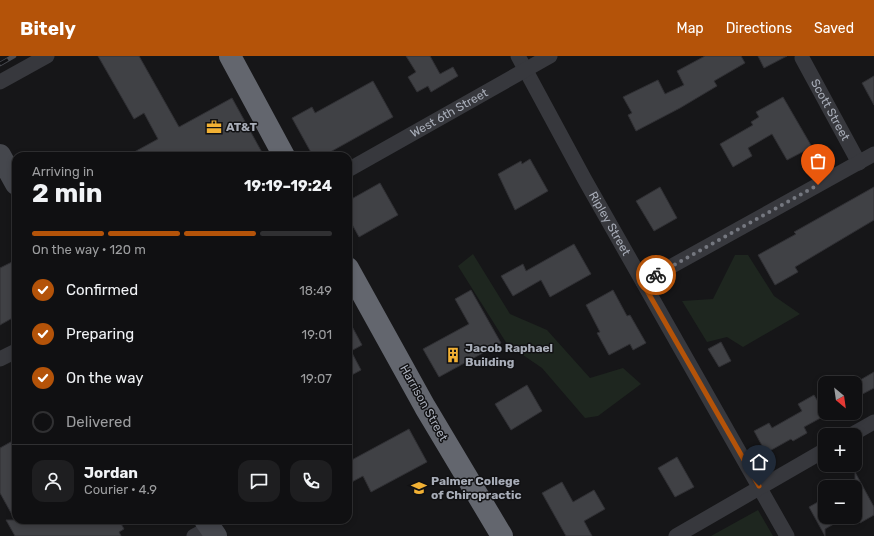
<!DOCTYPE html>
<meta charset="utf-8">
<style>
body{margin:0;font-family:Rubik,sans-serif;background:#1e1e20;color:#f1f3f6;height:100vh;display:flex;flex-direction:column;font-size:15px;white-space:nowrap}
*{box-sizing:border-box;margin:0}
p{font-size:13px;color:#9c9d9f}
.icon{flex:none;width:22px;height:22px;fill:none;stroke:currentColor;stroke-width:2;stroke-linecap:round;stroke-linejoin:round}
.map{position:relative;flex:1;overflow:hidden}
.side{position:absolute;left:12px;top:96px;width:340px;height:372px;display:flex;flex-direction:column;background:#101012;border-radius:12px;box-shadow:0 2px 6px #0003,0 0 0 1px #303032}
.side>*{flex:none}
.needle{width:26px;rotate:151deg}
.tools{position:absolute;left:818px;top:320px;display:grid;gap:8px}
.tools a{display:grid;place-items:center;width:44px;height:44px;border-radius:8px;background:#101012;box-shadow:0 2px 6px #0003,0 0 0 1px #303032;font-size:20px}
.pin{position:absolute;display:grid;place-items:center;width:34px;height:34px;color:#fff;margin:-41px -17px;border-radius:50% 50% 50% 0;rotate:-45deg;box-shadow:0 0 4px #0007}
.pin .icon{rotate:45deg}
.courier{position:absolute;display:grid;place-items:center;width:40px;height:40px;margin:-20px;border:3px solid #b45309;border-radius:50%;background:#fff;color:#222;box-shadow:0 1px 5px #0007}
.summary em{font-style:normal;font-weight:700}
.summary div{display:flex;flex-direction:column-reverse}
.summary{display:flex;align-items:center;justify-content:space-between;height:68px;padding:0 20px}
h1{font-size:26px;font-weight:700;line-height:30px}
.bar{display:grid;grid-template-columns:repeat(4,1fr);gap:6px 4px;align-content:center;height:48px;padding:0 20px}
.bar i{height:5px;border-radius:3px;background:#303032}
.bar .selected{background:#b45309}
.bar p{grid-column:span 4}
.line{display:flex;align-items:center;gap:10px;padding:0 20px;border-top:1px solid #303032}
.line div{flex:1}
.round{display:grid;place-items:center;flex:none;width:42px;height:42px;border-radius:12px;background:#1e1e20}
ol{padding:0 20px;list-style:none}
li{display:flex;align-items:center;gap:12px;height:44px}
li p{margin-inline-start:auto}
li .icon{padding:4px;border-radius:50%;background:#b45309;color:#fff;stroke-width:4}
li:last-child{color:#9c9d9f}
li i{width:22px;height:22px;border:2px solid #303032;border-radius:50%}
header{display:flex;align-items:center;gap:24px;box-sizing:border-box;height:56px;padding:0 20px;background:#b45309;color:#fff}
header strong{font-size:19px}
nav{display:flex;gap:22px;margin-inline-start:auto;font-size:14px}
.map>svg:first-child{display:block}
.green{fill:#1e261f}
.building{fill:#404145;stroke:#303034}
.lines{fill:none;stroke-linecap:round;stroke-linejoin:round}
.street{stroke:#37383d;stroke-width:15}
.secondary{stroke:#45474d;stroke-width:22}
.highway{stroke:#63666e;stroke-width:22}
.rail-casing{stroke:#4a4c52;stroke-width:4.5}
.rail{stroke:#111113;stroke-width:3;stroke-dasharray:9;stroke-linecap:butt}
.done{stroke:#757880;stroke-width:4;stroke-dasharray:0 7.2}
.route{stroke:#b45309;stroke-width:5}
.labels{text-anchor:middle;stroke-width:3;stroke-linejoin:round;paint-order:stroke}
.street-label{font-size:12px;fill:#a8adb8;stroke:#111113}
.poi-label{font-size:12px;font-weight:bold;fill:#a8adb8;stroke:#111113;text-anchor:start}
</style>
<header>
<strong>Bitely</strong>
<nav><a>Map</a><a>Directions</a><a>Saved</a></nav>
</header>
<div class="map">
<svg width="874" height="480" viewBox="0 0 874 480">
<rect width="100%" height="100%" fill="#161618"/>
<path class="green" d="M473 198 510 258 547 274 590 322 623 312 641 328 598 360 585 362 542 312 507 288 458 210Z
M735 199H748L774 240 800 258 743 291 727 281 707 286 682 245 713 243Z
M758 454 773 480H711Z"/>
<path class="building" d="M98 0H139L179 71 232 42 264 100H127L158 83 144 57 134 63Z
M406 0H430L440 18 453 11 458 20 431 36 428 30 417 36 408 21 416 16Z
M705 0H741L745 7 714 25 717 30 680 52 636 75 628 59 632 57 623 41 658 24 665 38 684 29 677 15Z
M758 0H787L764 12Z
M874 20V49L862 27Z
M373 25 393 61 323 100H313L292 62 312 51 315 57Z
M783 41 812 91 787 104 772 78 748 92 752 100 733 111 720 88 753 69 751 66 759 61 756 56Z
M530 103 548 135 515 154 498 118 521 105 522 108Z
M380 127 398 159 359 181 348 161V145Z
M660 131 677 162 654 175 636 145Z
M874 131V164L795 211 798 216 775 229 758 199 796 178 794 176Z
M574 188 591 218 550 241 541 224 513 240 501 220 523 208 526 215Z
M16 204V260L0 269V212Z
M471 234 501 287 439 321 423 293 469 268 455 243Z
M613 234 627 260 630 259 646 287 633 294 630 288 609 299 597 277 600 276 586 249Z
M348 263 362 289 351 295 361 314 348 321Z
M721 286 731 305 719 311 708 293Z
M874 316V332L855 342V327Z
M527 329 542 355 511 374 495 348Z
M814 339 826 359 804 371 807 377 793 385 791 383 766 397 754 375 769 367 772 372 802 355 798 348Z
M409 373 427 406 371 436 363 420 348 428V406Z
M16 383V464H119L124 473 119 476 121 480H15L6 464H15L0 437V392Z
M677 401 694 431 675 441 658 412Z
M855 416 874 451V459L860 467 855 458Z
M562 426 573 446 594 434 605 453 584 465 592 480H566L542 437Z
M825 442V461H846L825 473V480L809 451Z"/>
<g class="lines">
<g class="street">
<path id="s1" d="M518 0 585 124 787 480"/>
<path id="s2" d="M802 2 859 107"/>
<path d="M0 26 47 0"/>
<path id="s3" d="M348 114 550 0"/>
<path d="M643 226 874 98"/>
<path d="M0 303 16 295"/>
<path d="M851 379 874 366"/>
<path d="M194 480 209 472"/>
<path d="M676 480 825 394"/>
</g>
<path class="secondary" d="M0 99 16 128
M205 464 216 480"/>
<path class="highway" d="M230 0 284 100
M348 212 425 351 502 480"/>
<g class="rail-casing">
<path id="rail" d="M0 8 14 0"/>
</g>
<use href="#rail" class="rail"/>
</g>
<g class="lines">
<path class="done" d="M656 219 818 129"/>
<path class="route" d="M656 219 642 226 759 430"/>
</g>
<defs>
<g id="office-bare" transform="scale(1.2)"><path d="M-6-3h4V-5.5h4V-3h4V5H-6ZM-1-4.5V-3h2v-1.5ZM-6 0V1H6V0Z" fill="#f2b134" stroke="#111113" stroke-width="2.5" paint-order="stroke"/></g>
<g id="building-bare" transform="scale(1.2)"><path d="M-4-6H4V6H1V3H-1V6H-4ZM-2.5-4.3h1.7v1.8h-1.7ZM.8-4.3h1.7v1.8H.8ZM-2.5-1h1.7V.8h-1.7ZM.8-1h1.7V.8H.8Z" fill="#f2b134" stroke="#111113" stroke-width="2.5" paint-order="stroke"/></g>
<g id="university-bare" transform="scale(1.2)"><path d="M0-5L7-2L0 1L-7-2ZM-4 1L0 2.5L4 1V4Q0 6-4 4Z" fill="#f2b134" stroke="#111113" stroke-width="2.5" paint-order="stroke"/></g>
</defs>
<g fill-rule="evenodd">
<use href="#office-bare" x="214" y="71"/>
<use href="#building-bare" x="453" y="299"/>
<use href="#university-bare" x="419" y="432"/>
</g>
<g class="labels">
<g class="street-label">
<text dy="4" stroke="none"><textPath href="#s2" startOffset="59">Scott Street</textPath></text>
<text dy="4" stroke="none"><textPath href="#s3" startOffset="116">West 6th Street</textPath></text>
<text dy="4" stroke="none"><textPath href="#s1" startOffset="191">Ripley Street</textPath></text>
<text transform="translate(424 347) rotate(61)" y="4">Harrison Street</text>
</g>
<g class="poi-label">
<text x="226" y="75">AT&amp;T</text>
<text x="465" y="296">Jacob Raphael<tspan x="465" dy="14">Building</tspan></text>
<text x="431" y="429">Palmer College<tspan x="431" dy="14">of Chiropractic</tspan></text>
</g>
</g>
</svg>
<div class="tools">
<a><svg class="needle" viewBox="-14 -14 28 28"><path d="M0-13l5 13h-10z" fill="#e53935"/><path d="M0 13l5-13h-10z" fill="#9c9d9f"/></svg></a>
<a>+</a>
<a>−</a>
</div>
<div class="pin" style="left:818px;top:129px;background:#ea580c"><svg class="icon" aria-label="bag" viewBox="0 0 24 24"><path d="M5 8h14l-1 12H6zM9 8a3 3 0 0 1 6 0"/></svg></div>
<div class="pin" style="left:759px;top:430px;background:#1f2937"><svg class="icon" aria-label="home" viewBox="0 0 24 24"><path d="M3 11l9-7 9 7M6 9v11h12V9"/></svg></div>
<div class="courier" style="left:656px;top:219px"><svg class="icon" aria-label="bike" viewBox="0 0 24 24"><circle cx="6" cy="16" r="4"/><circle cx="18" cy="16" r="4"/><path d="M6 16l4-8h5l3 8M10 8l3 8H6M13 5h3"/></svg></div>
<section class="side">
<div class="summary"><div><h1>2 min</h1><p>Arriving in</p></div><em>19:19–19:24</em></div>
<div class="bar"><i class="selected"></i><i class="selected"></i><i class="selected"></i><i></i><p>On the way · 120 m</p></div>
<ol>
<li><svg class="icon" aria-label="check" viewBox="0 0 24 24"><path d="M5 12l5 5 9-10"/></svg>Confirmed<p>18:49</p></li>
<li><svg class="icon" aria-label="check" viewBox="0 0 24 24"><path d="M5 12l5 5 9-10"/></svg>Preparing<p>19:01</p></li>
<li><svg class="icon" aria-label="check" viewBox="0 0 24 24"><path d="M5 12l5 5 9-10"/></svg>On the way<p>19:07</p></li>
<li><i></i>Delivered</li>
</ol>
<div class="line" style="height:72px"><a class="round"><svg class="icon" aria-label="person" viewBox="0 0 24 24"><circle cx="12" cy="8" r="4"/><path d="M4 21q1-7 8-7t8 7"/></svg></a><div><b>Jordan</b><p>Courier · 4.9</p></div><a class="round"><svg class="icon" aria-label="chat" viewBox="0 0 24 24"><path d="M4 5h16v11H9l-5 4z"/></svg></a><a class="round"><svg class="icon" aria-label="phone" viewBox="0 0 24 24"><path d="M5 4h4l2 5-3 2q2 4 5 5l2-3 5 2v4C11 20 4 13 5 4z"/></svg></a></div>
</section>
</div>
